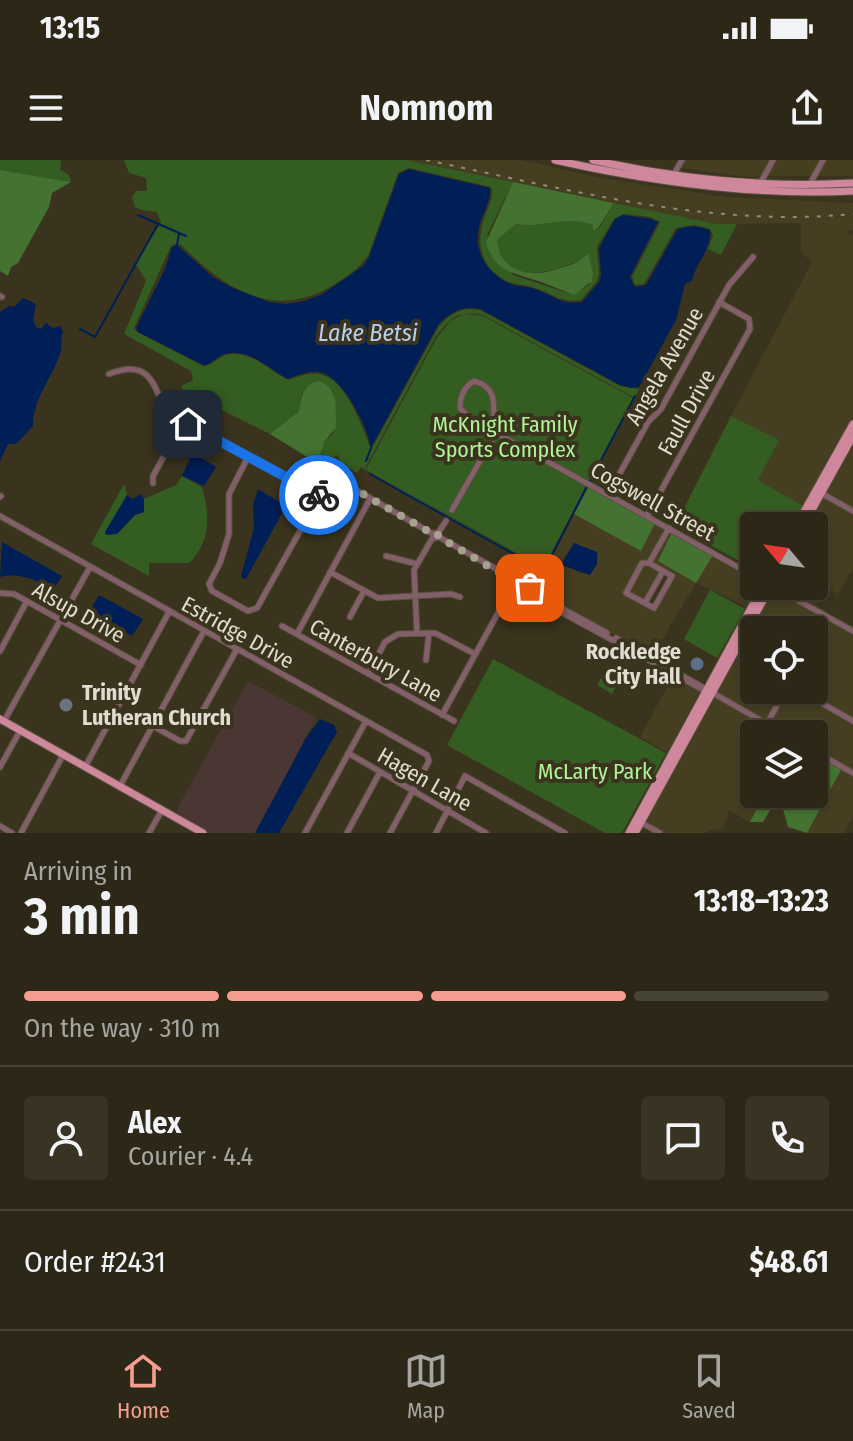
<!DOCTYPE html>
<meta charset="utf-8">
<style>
body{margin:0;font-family:"Fira Sans Condensed",sans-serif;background:#383323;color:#f1f3f6;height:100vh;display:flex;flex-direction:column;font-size:30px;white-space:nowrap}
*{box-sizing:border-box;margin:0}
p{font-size:26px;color:#a6a5a1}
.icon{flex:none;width:44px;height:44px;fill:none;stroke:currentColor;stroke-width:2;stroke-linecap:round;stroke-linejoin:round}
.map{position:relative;height:673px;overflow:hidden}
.sheet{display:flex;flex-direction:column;background:#2c2716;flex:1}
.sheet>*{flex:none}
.needle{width:52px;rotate:299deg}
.fabs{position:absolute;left:740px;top:352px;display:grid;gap:16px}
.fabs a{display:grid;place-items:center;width:88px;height:88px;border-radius:8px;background:#2c2716;box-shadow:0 2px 6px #0004,0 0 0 2px #484435;font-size:40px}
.pin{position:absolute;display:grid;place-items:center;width:68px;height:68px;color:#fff;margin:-34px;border-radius:16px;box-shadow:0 4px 12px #0006}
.courier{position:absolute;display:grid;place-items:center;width:80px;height:80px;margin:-40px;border:6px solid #1a73e8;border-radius:50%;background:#fff;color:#222;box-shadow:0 2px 10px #0007}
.head em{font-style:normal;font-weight:700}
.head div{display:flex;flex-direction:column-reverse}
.head{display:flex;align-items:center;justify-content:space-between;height:136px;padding:0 24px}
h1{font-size:52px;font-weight:700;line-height:60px}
.bar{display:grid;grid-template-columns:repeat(4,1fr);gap:12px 8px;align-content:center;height:96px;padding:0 24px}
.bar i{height:10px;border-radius:6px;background:#484435}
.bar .active{background:#f59d8f}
.bar p{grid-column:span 4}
.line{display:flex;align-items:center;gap:20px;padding:0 24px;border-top:2px solid #484435}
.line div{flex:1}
.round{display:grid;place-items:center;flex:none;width:84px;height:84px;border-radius:8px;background:#383323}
.status{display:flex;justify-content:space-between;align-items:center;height:56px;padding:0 40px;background:#2c2716;direction:ltr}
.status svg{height:22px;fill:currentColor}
header{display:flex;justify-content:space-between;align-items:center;height:104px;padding:0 24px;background:#2c2716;font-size:36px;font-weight:700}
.tabs{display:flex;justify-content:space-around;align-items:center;height:112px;border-top:2px solid #484435;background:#2c2716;font-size:22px;color:#a6a5a1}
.tabs a{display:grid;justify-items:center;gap:4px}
.tabs .active{color:#f59d8f}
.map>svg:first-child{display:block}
.built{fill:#463e21;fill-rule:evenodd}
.education{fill:#4a3633}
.green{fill:#345d22}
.forest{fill:#447331}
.water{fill:#001f57}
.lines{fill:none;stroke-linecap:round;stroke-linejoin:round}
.stream{stroke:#001f57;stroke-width:2}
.minor-casing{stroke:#58523e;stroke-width:7}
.major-casing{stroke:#58523e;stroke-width:9}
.minor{stroke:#835f69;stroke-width:5}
.major{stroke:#cf879c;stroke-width:7}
.rail{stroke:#908b79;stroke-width:2;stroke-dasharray:4 8;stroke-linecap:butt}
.done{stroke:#a6a191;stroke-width:8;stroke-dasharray:0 14.4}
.route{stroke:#1a73e8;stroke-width:10}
.service-dot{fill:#5c6f8a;stroke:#3a341e;stroke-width:3}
.worship-dot{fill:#6b7280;stroke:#3a341e;stroke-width:3}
.labels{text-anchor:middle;stroke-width:8;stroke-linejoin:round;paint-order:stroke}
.street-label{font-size:22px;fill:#e0dccf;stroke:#3a341e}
.park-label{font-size:22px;fill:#b0f296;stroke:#3a341e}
.poi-label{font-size:22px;font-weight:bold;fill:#e0dccf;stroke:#3a341e;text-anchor:end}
.water-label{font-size:24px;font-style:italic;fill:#b8cff2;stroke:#3a341e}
</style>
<div class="status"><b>13:15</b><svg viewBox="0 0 49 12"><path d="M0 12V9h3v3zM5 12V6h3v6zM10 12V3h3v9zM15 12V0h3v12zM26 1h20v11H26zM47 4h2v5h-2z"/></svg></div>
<header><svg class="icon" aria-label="menu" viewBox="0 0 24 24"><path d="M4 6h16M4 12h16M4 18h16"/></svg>Nomnom<svg class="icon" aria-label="share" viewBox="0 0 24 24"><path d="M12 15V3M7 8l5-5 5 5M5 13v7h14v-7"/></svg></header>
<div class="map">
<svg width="853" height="673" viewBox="0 0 853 673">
<rect width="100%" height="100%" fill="#3a341e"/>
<path class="built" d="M406 0H521L602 18 726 37 853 43V70L847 72 848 75 853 74V256L803 346 758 320 778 280 731 256 812 102 801 92V63L717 64Z
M684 0H771L762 16 748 17 680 8Z
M775 0H821L812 16H767Z
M825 0H853V16H816Z
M853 283V349L825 334Z
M824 337 853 353V411H851L838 434 827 428 817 446 853 469 775 426H814V366H808Z
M574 354 641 390 655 363 666 369 648 401H642L624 432 653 450 673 417 652 403 670 371 672 372 658 402 713 395 754 418V426H759L747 447 696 423 652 496 534 430ZM574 383 598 394 597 404 590 415 577 412 562 400Z
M643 405 660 411 644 441 628 432Z
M773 429 853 473V559L802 530H814V470H754V530H783L766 561 716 533Z
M673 516 700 531 668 593 640 577Z
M788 530H796L853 563V611L814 589V574H788L770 563Z
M714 536 782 574H754V634H764L750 662 729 650 723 669 708 671 706 673H664L644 662Z
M842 608 853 615V657L844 673H807Z"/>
<path class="education" d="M248 521 316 557 256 673H211L177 653 178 647Z"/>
<path class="green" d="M0 0H61L60 10 69 15 71 22 0 10Z
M124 0H406L513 22 487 75 513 115 574 135 592 122 593 113 587 94 583 99C553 112 504 129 497 80L516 64C541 69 567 55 593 65V71L599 68 614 43 717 64H737L721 95 708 89 713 75 710 69 694 65 676 68 644 124 635 125 632 117 660 62 651 57 623 54 614 59 597 87 599 114 597 121 581 140C558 143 555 134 535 128 525 124 514 125 505 120 480 106 475 82 485 56 488 47 494 37 491 27L409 8 398 13 368 96C358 109 348 116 335 124 275 162 225 129 181 85L177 83 171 86 134 168 137 172 203 206C213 206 216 198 226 195 250 189 268 210 288 220 298 217 308 212 319 214 346 218 363 268 371 290L439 166C452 153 461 147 480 150L620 226 639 229 635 238 483 155C456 151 451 157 435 178L365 308 543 410 542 412 361 307 357 313 340 302 338 295 317 303 325 281 333 273 335 249 333 231 302 233 300 250 270 274 185 232 181 226 193 220 191 211 124 174 146 121 135 103 161 63 157 52 141 50 135 47 132 37 136 31H147L146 18 129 13Z
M464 154 483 156 635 239 543 408 366 309 436 179 450 161Z
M731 256 779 280 758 320 803 346 792 366H754V409L675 366Z
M182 316 202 327C210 354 211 382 189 403H149V416L91 384 124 324 127 335 117 374 135 355 144 352V339L176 325Z
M710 430 745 449 717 498 684 479Z
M493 499 666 593 622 673H605L447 585Z
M605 511 620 520 612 534 597 525Z"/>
<path class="forest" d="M0 10 71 22 52 33 49 47 18 103 11 107 8 116 0 111Z
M513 22 614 43 598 68 593 71V65C567 55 541 69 516 64L497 80C501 115 533 118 560 108 571 105 581 102 588 93L593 113 592 122C584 125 581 131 574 135 564 131 554 127 544 123 518 114 494 113 486 82Z
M318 221C340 228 335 247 336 267L325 281 317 303 270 274 299 251C302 236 302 226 318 221Z
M589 326 655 363 641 391 574 354Z
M672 372 713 395 696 423 658 401Z
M814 593 842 608 807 673 788 667 783 649 772 647 763 662H750L764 634H814Z"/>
<path class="water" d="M409 9 490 28C492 40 483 52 480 64 472 89 486 114 511 124 519 127 528 126 535 129 556 136 559 145 582 142L599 122 601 115 599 88 615 59 623 55 651 59 658 62 630 117 635 127 646 125 677 70C688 65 699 66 710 70 712 89 695 104 692 121L685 124 676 160 639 227 631 228 620 225 480 149C461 145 451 152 438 165L371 288C368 268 343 216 319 212 309 211 298 215 288 219 268 209 249 187 225 194 215 197 212 205 203 205L138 172 136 168 165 109 172 87 177 85 213 117 233 128 269 142 287 144 304 141 321 135 363 106 369 97 399 14Z
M23 138 36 144 33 160 37 168 41 169 46 163 53 168 60 166 63 171C60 180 63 188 59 197 50 221 33 239 33 266L16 284H8L0 301V152L9 146 14 147Z
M193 293 216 307 204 326 182 316Z
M258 329 286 346 246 419H244L241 416 254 368 253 345Z
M141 334 144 339V352L135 355 117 374 106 375 105 372 127 335 132 339Z
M2 382 62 416 54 429C36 421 20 412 0 417Z
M574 383 597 392V404L590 415 561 405Z
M99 435 143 459 132 476 89 452Z
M320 559 334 565 337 572 279 673H255L306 578Z"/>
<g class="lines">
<path class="stream" d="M138 55 186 76
M177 85 179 74
M80 169 95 177 158 64
M366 301 371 288
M370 314 544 411 587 326
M590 321 635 236"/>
<g class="minor-casing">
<path id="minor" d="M674 14 682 0
M760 24 773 0
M810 24 823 0
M0 136 2 137
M109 214C162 193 152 245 179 268
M167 250 182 265
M494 272C492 251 501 228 474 221 464 227 460 237 460 248L471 259 754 416
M248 297 229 334V374L220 403 209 424 212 431 248 451 257 448 329 319 335 318 433 374
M153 323V316L180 267 188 264 318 336
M821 333 853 351
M608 335 648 262 661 249 729 125 753 97
M0 337 1 336
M452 350 496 273
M0 356 427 595 429 601 390 673
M647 356 750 169 749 159 719 142
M438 373 446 361
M439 377 437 373 433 374 434 378 439 377 500 411 519 429 707 532
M386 396 417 404
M649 403 672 416 654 448 626 433 642 403H649L669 368
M330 412 378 438 451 434 460 437
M516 422 527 425 532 432 607 473
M772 426 853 471
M0 433 14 434 141 505
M645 443 663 411
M350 457 364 431
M282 466 454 561
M417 473 414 410 433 377
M297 474 370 339
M616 478 785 574
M0 491 27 441
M426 500 429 473
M368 514 385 482 398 474 435 473 475 494
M799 530 853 561
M442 555 515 422
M4 561 90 407
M767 564 785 530
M153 566 180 581H186L237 489
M814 591 853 613
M348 593 486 673
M0 607 20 571
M85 607 169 452
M120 626 204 471
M640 662 660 673
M0 666 12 673
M21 673 63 595
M149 673 162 650
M305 673 366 561
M347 673 380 612
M436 673 465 616 565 673"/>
</g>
<g class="major-casing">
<path id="major" d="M555 0C653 22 753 36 853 31
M593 0C677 19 767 28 853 23
M796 366 853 264
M803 366 853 276
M0 559 203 673
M629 673 763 426
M635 673 771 426"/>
</g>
<use href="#minor" class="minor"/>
<use href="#major" class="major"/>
<path class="rail" d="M426 0C567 29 708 68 853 54"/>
</g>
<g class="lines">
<path class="done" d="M319 335 328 320 335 318 433 374 437 373 439 377 515 422 522 423 530 428"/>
<path class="route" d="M188 264 319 335"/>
</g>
<circle class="service-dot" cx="697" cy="504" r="8"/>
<circle class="worship-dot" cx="66" cy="545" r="8"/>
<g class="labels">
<g class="street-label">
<text transform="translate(664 206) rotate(-60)" y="8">Angela Avenue</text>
<text transform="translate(686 252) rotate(-61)" y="8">Faull Drive</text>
<text transform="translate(653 341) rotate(29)" y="8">Cogswell Street</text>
<text transform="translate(79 452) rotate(29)" y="8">Alsup Drive</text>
<text transform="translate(238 472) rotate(29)" y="8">Estridge Drive</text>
<text transform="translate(376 500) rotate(29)" y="8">Canterbury Lane</text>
<text transform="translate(425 619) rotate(30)" y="8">Hagen Lane</text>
</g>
<g class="park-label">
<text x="505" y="272">McKnight Family<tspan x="505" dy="25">Sports Complex</tspan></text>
<text x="595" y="619">McLarty Park</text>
</g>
<g class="poi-label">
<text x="681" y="499">Rockledge<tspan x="681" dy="25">City Hall</tspan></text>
<text x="82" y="540" text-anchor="start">Trinity<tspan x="82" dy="25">Lutheran Church</tspan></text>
</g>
<g class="water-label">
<text x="368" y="181">Lake Betsi</text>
</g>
</g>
</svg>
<div class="fabs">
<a><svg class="needle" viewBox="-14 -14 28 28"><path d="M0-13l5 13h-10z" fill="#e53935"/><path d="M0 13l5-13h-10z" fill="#a6a5a1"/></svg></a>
<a><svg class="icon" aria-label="locate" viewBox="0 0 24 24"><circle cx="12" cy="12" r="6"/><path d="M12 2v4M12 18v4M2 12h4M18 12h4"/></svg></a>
<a><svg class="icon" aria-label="layers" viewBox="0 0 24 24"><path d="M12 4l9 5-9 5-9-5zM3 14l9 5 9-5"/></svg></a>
</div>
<div class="pin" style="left:530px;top:428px;background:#ea580c"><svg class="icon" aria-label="bag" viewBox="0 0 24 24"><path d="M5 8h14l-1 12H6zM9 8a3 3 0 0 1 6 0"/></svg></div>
<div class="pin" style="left:188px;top:264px;background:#1f2937"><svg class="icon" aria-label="home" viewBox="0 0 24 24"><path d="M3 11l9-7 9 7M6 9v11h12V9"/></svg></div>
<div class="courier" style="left:319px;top:335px"><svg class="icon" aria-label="bike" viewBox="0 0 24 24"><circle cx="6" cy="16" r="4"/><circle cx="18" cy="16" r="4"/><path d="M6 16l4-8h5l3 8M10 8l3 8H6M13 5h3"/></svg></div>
</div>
<section class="sheet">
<div class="head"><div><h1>3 min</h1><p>Arriving in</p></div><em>13:18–13:23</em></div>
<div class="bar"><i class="active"></i><i class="active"></i><i class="active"></i><i></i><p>On the way · 310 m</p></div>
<div class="line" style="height:144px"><a class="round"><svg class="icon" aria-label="person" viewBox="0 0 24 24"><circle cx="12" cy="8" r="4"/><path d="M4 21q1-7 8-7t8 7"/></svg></a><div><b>Alex</b><p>Courier · 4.4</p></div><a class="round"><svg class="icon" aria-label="chat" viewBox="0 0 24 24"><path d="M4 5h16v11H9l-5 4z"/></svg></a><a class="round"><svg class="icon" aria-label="phone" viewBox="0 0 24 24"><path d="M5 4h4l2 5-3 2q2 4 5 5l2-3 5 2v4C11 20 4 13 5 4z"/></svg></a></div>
<div class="line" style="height:104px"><div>Order #2431</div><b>$48.61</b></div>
</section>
<nav class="tabs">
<a class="active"><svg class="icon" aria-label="home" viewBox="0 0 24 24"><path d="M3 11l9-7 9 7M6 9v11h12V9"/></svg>Home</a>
<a><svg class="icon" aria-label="map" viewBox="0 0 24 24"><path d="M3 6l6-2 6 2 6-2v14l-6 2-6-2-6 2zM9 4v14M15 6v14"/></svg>Map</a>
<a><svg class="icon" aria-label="saved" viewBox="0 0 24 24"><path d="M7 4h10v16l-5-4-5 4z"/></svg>Saved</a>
</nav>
